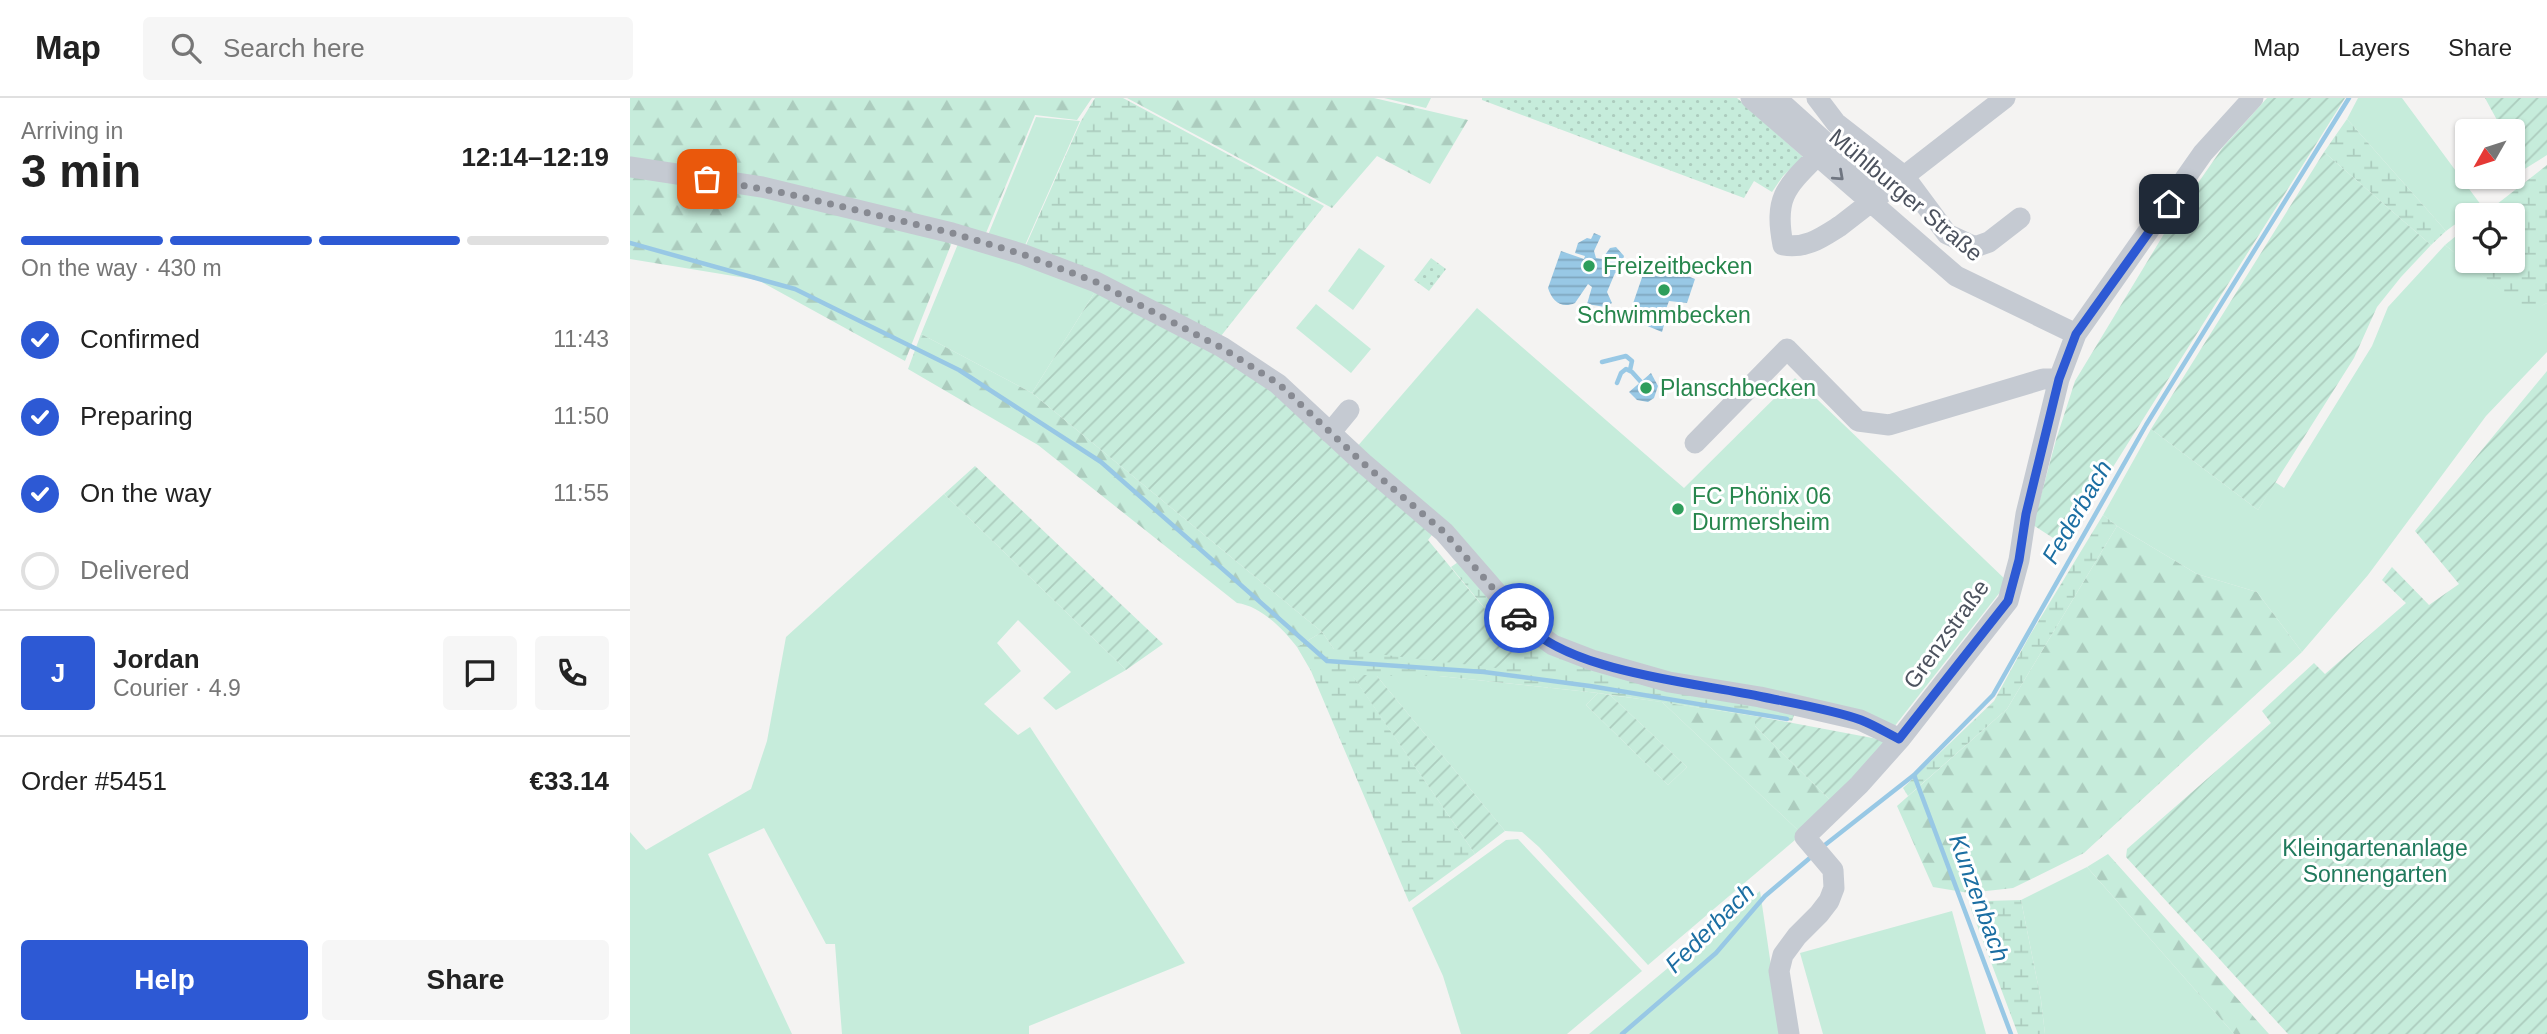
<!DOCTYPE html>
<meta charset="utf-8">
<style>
body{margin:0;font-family:Arial,sans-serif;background:#f6f6f6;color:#222;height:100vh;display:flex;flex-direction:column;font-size:26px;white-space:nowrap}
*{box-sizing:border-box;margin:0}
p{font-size:23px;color:#767676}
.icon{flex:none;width:38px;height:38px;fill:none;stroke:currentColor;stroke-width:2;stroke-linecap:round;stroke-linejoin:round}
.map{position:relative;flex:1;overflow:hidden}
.side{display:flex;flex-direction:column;background:#fff;width:630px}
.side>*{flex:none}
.needle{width:46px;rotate:231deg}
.buttons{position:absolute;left:1825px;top:21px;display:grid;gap:14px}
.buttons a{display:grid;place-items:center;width:70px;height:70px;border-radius:7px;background:#fff;box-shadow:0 2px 5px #0004;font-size:35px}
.pin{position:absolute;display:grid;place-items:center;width:60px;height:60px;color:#fff;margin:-30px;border-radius:14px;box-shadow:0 4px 10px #0006}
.courier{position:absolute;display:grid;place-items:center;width:70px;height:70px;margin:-35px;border:5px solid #2d59d4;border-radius:50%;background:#fff;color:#222;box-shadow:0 2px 9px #0007}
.overview em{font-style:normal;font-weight:700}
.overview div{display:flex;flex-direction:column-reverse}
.overview{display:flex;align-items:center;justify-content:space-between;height:119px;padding:0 21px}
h1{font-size:46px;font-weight:700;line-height:52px}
.bar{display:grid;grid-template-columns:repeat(4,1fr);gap:10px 7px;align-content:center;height:84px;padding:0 21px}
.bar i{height:9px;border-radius:5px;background:#e0e0e0}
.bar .active{background:#2d59d4}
.bar p{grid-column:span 4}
.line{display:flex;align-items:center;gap:18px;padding:0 21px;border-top:2px solid #e0e0e0}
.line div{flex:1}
.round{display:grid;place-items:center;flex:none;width:74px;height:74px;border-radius:7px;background:#f6f6f6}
ol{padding:0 21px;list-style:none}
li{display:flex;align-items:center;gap:21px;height:77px}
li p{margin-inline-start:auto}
li .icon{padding:7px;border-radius:50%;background:#2d59d4;color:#fff;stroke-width:4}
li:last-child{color:#767676}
li i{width:38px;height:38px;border:4px solid #e0e0e0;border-radius:50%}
.primary-button{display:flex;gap:14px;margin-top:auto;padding:14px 21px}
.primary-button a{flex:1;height:80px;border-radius:7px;background:#2d59d4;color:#fff;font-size:28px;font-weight:700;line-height:80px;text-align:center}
.primary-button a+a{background:#f6f6f6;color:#222}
header{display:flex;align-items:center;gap:42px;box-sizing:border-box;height:98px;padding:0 35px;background:#fff;border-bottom:2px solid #e0e0e0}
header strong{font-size:33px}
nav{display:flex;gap:38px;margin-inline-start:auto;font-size:24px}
.search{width:490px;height:63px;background:#f6f6f6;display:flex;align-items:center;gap:18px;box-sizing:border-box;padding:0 24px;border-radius:7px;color:#767676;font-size:26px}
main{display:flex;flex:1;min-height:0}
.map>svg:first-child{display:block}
.grass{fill:#c6ecdb}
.forest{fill:url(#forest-firs)}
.wetland{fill:url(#wetland-marsh)}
.park{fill:url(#park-dots)}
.garden{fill:url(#garden-furrows)}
.water{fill:url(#water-rules)}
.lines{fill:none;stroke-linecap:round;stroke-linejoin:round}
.stream{stroke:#98c8e5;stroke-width:4.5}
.minor{stroke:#c5cad2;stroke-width:21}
.oneway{stroke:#707681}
.done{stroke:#878a92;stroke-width:7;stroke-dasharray:0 12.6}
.route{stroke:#2d59d4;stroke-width:9}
.leisure-dot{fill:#2e9e5b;stroke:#fff;stroke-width:2.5}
.labels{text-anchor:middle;stroke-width:6;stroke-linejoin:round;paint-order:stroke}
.street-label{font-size:23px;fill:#4c525e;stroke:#fff}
.leisure-label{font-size:23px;fill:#27864d;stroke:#fff;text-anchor:start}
.park-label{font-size:23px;fill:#217a5d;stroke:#fff}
.water-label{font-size:24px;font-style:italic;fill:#1b6ea2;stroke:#fff}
</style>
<header>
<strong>Map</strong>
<div class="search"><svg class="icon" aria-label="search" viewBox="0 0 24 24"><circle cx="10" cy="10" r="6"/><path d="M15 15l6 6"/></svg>Search here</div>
<nav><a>Map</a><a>Layers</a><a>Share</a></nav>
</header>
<main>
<section class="side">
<div class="overview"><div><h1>3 min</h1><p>Arriving in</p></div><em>12:14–12:19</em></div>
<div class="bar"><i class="active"></i><i class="active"></i><i class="active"></i><i></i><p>On the way · 430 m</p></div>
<ol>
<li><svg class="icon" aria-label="check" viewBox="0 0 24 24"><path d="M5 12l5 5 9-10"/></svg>Confirmed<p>11:43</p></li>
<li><svg class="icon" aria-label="check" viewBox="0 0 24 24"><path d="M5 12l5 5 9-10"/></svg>Preparing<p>11:50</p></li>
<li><svg class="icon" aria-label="check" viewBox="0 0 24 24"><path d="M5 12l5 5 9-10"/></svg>On the way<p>11:55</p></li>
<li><i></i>Delivered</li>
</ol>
<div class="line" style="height:126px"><b class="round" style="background:#2d59d4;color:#fff">J</b><div><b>Jordan</b><p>Courier · 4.9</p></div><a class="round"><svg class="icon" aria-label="chat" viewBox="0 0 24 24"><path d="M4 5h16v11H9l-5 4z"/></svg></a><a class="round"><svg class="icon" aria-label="phone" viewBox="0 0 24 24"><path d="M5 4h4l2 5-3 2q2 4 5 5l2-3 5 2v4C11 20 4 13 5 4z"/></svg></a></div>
<div class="line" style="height:91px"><div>Order #5451</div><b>€33.14</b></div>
<div class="primary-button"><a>Help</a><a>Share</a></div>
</section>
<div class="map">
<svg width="1917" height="936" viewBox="0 0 1917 936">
<defs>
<pattern id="forest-firs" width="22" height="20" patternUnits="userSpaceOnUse" patternTransform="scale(1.75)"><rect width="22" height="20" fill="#c6ecdb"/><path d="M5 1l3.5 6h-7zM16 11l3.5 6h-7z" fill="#acccbe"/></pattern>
<pattern id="wetland-marsh" width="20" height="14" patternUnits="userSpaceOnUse" patternTransform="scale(1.75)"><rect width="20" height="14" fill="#c6ecdb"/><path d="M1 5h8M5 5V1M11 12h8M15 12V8" fill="none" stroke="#acccbe"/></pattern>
<pattern id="park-dots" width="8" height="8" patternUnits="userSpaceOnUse" patternTransform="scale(1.75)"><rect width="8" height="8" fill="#c6ecdb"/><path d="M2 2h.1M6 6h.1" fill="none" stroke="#acccbe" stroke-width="1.8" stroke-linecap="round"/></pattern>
<pattern id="garden-furrows" width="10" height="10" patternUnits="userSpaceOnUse" patternTransform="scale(1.75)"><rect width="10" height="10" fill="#c6ecdb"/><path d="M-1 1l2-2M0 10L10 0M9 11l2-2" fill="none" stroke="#acccbe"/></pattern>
<pattern id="water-rules" width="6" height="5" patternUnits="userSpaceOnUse" patternTransform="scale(1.75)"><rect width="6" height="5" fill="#98c8e5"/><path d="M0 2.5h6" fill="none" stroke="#7ea5bd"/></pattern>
</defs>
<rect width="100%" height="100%" fill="#f4f3f2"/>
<path class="grass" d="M754 0H801L796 10Z
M1728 0H1772L1851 107 1816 133 1717 21Z
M406 19 450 23 392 154 356 142Z
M330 141 466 192 402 295 291 236Z
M1815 147 1898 214 1917 205V254L1856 318 1738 477 1672 554 1627 494 1567 476 1487 428 1473 417 1521 331 1628 412 1645 384 1654 390 1742 248 1758 209Z
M729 150 755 168 723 212 698 193Z
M686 206 741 251 721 275 666 230Z
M847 210 1054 390 1165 280 1378 484 1260 634 1091 590 919 540 726 350Z
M314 396 496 572 426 612 413 600 441 574 388 522 367 545 391 573 354 606 388 637 400 629 555 865 399 928V936H212L205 846H196L134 730 78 756 162 936H0V734L16 752 121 691 137 643 156 539Z
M746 577 809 578 968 595 956 607 1038 687 1057 669 980 597 1032 604 1172 736 1018 867 909 749 892 734 875 733Z
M888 741 1012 873 937 936H831L813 878 782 810 876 742Z
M1457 769 1471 785 1604 936H1415L1411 902 1391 802Z
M1130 793 1151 936H959Z
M1322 813 1356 936H1193L1170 855Z"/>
<path class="forest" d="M0 0H462L447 22 405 17 356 135 328 129 275 263 128 182 0 161Z
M497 0H744L838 22 800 86 747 58 702 110Z
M291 236 402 295 692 534 667 549C653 531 631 508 607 505L408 347 278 271Z
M1487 428 1567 476 1627 494 1672 554 1454 755 1383 790 1339 795 1303 789 1267 708 1377 611Z
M1032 604 1125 618V628L1204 706 1172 736Z
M1478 756 1639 936H1604L1457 769Z"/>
<path class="wetland" d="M465 0H493L694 108 587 243 393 154 451 23Z
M1717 21 1816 133 1801 147 1694 54Z
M1917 67V205L1898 215 1815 147 1837 129 1838 163H1883V117H1853Z
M1473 417 1487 428 1377 611 1278 698 1273 690 1364 603 1400 537Z
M831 462 900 539 1166 611 1162 623 968 595 809 578H723L845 756 779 804 681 573 667 549 692 534 704 551 889 552 821 469Z
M1391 802 1411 902 1415 936H1388L1341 811 1355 803Z"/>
<path class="park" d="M852 0H1107L1173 59 1153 78 1142 94 1124 83 1114 100 852 2Z
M801 160 816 171 799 193 784 182Z"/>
<path class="garden" d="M1637 0H1715L1434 447 1403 427 1426 342 1445 283 1543 121 1593 49Z
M1855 0H1917V57L1893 72 1883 53V33H1873Z
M1694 54 1801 147 1771 179 1747 209 1724 260 1628 412 1521 331Z
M466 192 591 254 660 304 805 433 798 442 889 552 866 570 704 551 692 534 402 295Z
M1917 273V936H1658L1496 759 1497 751 1641 625 1632 613 1684 565 1695 576 1776 505 1752 482 1762 469 1799 507 1829 486 1785 433Z
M345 368 533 546 496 572 314 396Z
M722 577H746L875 733 845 756Z
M968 595 980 597 1057 669 1038 687 956 607Z
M1125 618 1253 642V653L1204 706 1125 628Z"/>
<path class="water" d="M964 135 971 138 964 153 966 160 972 161 980 150 986 149 994 158 989 176 985 175 977 194 982 205 975 209 957 206 962 189 958 186 945 205C931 211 922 203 918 190L931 153 954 161 955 158 945 155 948 145 957 140 961 141Z
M1018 162 1065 181 1057 205 1039 203 1032 222 1034 227 1032 234 998 220Z
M1021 275 1028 288 1024 300 1018 304 1007 302 999 294Z"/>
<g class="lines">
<path class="stream" d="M0 145 165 191 329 272 471 364 697 563 854 574 960 588 1157 621
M972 264 996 258 1002 263 1000 272
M987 285 991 275 996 271 1002 274 1011 284
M1284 677 1381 936
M1191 750 1284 677 1363 597 1516 327 1719 0
M992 936 1086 855 1135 798 1181 759"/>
<path class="minor" d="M1121 0 1326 178 1446 236
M1146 0 1244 88 1241 106
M1187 0 1206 25 1274 78 1317 136 1345 149 1359 144 1390 120
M1187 58C1155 90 1144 100 1153 147 1176 151 1191 140 1210 128L1375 0
M0 69 132 89 322 135 392 156 466 184 592 249 648 286 733 365 814 434 894 526 923 547 962 562 1039 584 1130 599 1230 622 1270 641
M700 335 719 312
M1065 345 1157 251 1228 323 1259 327 1413 281H1429
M1159 936 1149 873 1153 857 1167 838 1189 816 1199 803 1204 790 1203 772 1175 739 1229 687 1270 641 1378 503 1389 462 1396 416 1429 281 1446 236 1573 55 1623 0"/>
</g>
<defs><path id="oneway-chevron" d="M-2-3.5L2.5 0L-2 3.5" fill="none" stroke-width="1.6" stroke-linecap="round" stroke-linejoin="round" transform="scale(1.75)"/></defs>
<use class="oneway" href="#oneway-chevron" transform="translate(1209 78) rotate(42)"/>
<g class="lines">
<path class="done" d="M77 81 159 96 322 135 392 156 466 184 592 250 649 286 733 365 814 434 889 520"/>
<path class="route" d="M889 520C935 575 1065 584 1133 599 1162 605 1204 612 1231 622 1244 627 1257 635 1269 641L1378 503 1389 462 1396 416 1429 281 1446 236 1539 106"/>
</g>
<g class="leisure-dot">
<circle cx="959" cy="168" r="7"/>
<circle cx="1034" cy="192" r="7"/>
<circle cx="1016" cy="290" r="7"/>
<circle cx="1048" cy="411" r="7"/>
</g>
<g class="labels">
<g class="street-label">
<text transform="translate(1276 97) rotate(40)" y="8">Mühlburger Straße</text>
<text transform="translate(1316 536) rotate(-54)" y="8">Grenzstraße</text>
</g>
<g class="leisure-label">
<text x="973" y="176">Freizeitbecken</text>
<text x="1034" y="225" text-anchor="middle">Schwimmbecken</text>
<text x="1030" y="298">Planschbecken</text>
<text x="1062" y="406">FC Phönix 06<tspan x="1062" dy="26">Durmersheim</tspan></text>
</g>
<g class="park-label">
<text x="1745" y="758">Kleingartenanlage<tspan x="1745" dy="26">Sonnengarten</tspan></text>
</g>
<g class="water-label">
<text transform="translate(1447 414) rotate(-60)" y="8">Federbach</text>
<text transform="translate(1349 800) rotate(70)" y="8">Kunzenbach</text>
<text transform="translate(1080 830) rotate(-45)" y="8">Federbach</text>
</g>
</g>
</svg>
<div class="buttons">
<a><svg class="needle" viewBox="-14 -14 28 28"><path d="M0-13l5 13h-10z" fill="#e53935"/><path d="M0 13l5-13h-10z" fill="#767676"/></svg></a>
<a><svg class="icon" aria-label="locate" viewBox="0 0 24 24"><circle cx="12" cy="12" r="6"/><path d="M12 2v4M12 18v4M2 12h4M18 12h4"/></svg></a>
</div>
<div class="pin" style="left:77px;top:81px;background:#ea580c"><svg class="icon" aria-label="bag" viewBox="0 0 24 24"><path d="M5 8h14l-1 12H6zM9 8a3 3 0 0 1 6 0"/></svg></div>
<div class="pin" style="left:1539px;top:106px;background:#1f2937"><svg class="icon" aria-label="home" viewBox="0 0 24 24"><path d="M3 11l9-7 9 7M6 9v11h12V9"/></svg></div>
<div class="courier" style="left:889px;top:520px"><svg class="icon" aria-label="car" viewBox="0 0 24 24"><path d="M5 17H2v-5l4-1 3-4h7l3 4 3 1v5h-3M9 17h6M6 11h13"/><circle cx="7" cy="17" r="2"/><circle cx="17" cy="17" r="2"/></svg></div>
</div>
</main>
